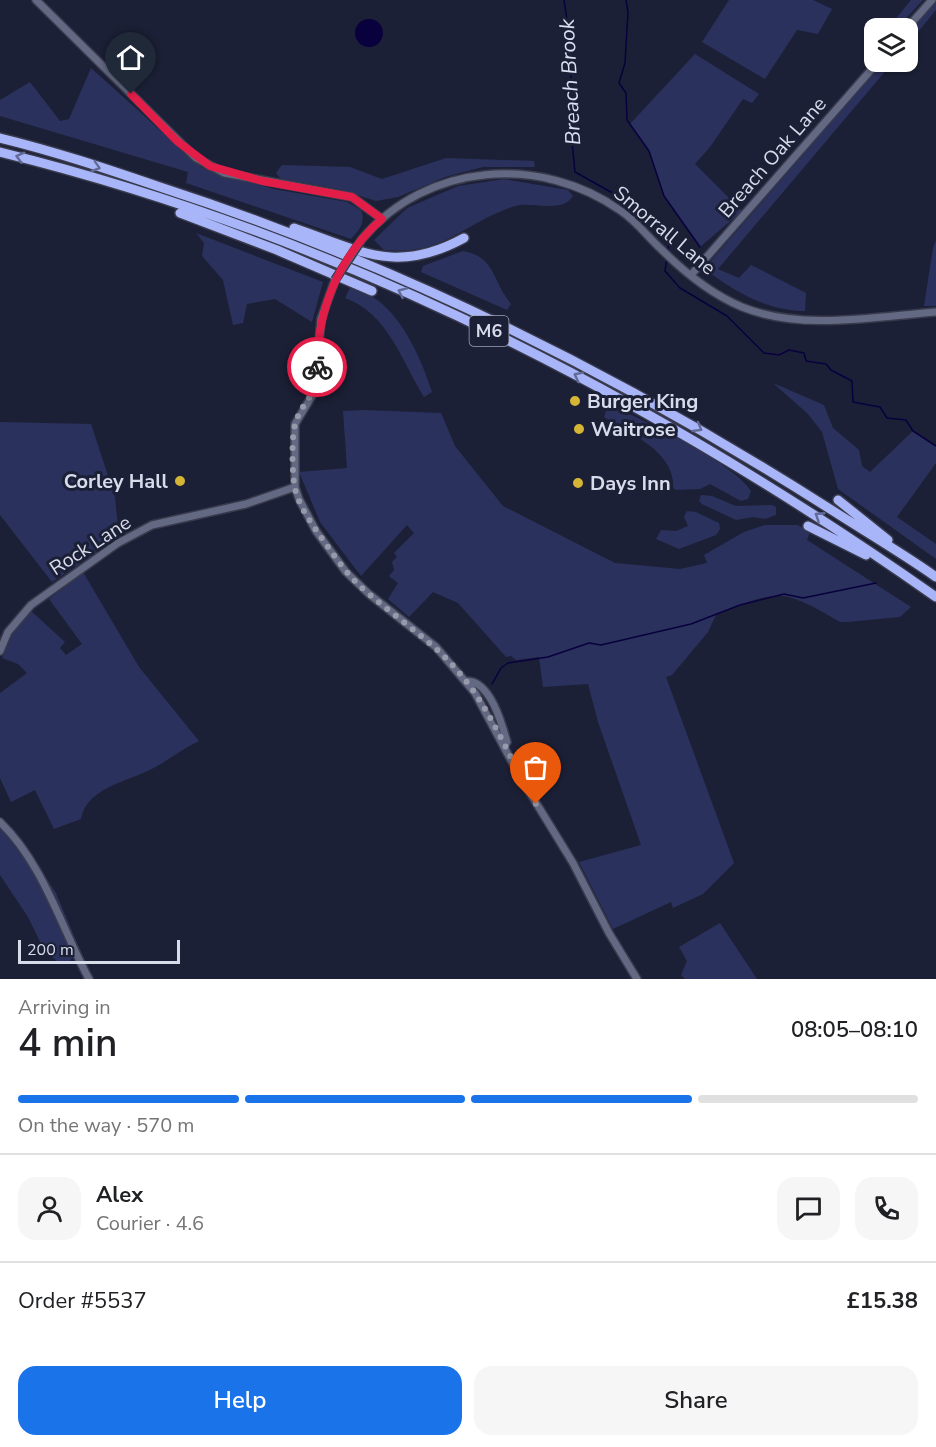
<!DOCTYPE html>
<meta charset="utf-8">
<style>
body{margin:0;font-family:"Nunito Sans",sans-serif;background:#f6f6f6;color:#202124;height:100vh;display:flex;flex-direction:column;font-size:22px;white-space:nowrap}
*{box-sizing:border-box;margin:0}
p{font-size:20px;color:#757577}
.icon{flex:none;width:33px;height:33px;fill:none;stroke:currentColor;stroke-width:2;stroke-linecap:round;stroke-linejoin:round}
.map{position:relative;height:979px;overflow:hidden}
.side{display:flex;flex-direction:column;background:#fff;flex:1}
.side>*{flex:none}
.fabs{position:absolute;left:864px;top:18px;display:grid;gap:12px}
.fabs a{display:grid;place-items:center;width:54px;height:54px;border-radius:12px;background:#fff;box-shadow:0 2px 4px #0004;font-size:30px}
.scale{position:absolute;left:18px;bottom:15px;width:162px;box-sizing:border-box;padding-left:6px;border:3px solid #d8dbea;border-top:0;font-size:16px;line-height:21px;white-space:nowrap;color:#d8dbea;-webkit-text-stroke:4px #1c2036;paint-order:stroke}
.pin{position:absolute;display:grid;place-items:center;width:51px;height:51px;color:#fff;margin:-62px -26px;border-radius:50% 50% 50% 0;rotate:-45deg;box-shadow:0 0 6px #0007}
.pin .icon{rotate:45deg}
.courier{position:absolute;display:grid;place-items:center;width:60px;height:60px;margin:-30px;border:4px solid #e11d48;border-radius:50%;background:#fff;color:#222;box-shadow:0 2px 8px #0007}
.head em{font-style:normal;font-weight:600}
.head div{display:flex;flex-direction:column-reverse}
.head{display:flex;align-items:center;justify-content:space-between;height:102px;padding:0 18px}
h1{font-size:39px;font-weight:600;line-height:45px}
.bar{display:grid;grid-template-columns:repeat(4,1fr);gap:9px 6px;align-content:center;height:72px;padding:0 18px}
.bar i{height:8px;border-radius:4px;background:#e0e0e0}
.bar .selected{background:#1a73e8}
.bar p{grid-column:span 4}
.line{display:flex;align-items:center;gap:15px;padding:0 18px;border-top:2px solid #e0e0e0}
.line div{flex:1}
.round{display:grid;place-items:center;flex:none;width:63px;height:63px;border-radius:18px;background:#f6f6f6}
.button{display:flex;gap:12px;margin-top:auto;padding:12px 18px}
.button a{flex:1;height:69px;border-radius:18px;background:#1a73e8;color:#fff;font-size:24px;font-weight:600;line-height:69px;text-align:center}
.button a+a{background:#f6f6f6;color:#202124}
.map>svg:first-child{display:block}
.green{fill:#2b315d}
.water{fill:#09003e}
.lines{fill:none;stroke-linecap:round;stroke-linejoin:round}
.stream{stroke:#09003e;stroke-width:1.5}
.minor-casing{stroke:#393b4d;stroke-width:10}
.highway-casing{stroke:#393b4d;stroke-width:12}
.minor{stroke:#636983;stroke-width:7}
.highway{stroke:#a8b6f9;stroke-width:9}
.minor-bridge-casing{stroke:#393b4d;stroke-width:10;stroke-linecap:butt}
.minor-bridge{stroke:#636983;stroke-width:7}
.oneway{stroke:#626b98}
.done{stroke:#969aab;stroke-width:6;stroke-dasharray:0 10.8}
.route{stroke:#e11d48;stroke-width:8}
.poi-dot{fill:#d5b535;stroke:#1c2036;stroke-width:2}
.labels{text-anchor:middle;stroke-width:6;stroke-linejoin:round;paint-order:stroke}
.shield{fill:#1c2036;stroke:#a0a3b4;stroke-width:1.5}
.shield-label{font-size:18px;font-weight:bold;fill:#d8dbea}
.street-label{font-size:20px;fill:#d8dbea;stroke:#1c2036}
.poi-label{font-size:20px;font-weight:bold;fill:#d8dbea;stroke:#1c2036;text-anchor:start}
.water-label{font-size:21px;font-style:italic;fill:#dbe0f4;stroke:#1c2036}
</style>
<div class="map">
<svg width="936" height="979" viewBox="0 0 936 979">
<rect width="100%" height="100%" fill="#1c2036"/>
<path class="green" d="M729 0H813L832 9 818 34 797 30 765 79 702 42Z
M911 0H923L897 28H888Z
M936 0V10L908 44V34Z
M695 54 759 94 752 103 743 99 710 147 695 164 742 211 700 247 664 196 649 151 630 124Z
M884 62H893L718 269 739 278 751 265 806 293 805 311C768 311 735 292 706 270L708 264Z
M91 68 201 167 274 189 347 202 361 210C366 223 359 230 351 239L186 183 188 172 0 116V100L30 82 60 121 69 119Z
M446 158 534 161 535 167H483L445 177 398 197 376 201 338 189 281 179 276 173 282 165 350 167 382 179Z
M504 179 568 190 573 196C562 214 531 201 515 206 464 222 444 256 384 250L374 240 407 208 458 186Z
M196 233 323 282 312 322 275 299 247 304 243 323 233 325 223 280 202 256 204 243Z
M936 240V306H924L933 248Z
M463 251C496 257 492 281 511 304L507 310 421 272 423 266Z
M351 286C359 290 369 294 376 299 404 319 422 361 432 392L424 397C402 362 388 313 345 298Z
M773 383 824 405 833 428 859 450 862 466 870 472 913 431 936 446V463L897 517 936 544V559L838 489 822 432 808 414Z
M608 404C641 419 734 463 751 491L748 499 741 501 710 484 700 489 676 490 673 488C676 452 629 433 604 417Z
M366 410 441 413 455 446 503 506 615 563 680 569 707 563 704 555 744 532 765 525H798L810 532 807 540 911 607 900 617 847 622H840C824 613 807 602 789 597 768 591 736 607 716 615L708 632 672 675 666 677 734 863 703 894 673 908 671 902 613 929 579 862 641 845 598 722 588 684 543 687 539 657 516 660 511 656 506 657 458 603 433 592 409 617 388 599 398 583 389 576 394 570 392 562 397 557 394 553 414 533 407 525 361 576 320 522 299 472 347 468 343 411Z
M0 422 91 424 115 497 119 538 52 582 0 515Z
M701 495 712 496 736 506 772 505 776 507V515L765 519 753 517 736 520 702 504 699 501Z
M687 511 696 512 719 523 720 529 716 535 679 549 656 539 661 530 676 531 688 526 684 517Z
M83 572 139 667 199 741C185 748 172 757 159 765 134 781 87 785 81 819L54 829 35 790 11 802 0 778V693L27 673 18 664 2 658 15 628 31 611 65 642 60 648 66 655 82 644 49 599Z
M0 827 18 850 26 847 56 893 79 948 70 961 58 962 44 950 28 917 0 875Z
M720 923 757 979H685L681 975 687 961 679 947Z"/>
<path class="water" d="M355 33a14 14 0 1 1 28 0a14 14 0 1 1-28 0Z"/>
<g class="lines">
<path class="stream" d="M564 0 572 53 569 112 575 172 627 201 669 243 668 250
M626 0 628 12 625 63 619 83 626 93 627 120 649 151 664 196 700 247
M667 258 665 271 680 288 727 316 764 353 779 355 789 350 804 353 806 361 826 364 831 370 852 381 853 402 880 407 887 418 906 420 913 431 936 446
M492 684 501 668 508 663 548 657 589 643 601 645 691 624 740 605 784 594 803 598 876 583"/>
<g class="minor-casing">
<path id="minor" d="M36 0 196 158 224 173 352 197 382 219
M907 28 932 0
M362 239C427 162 541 154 621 211 637 222 647 236 661 249 684 272 711 294 742 307 802 331 873 317 936 312
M691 275 878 62
M335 280 321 319 315 391 295 424V487L299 499 316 531 346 572 369 594 436 647 475 693 519 775 573 863 609 933 637 979
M0 651 8 632 31 605 118 543 152 525 246 504 295 487
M466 681C490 680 502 724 507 742L504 747
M0 822C43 863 61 927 89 979"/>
</g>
<g class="highway-casing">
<path id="highway" d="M0 138C54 151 107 169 160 187 397 264 620 375 830 509 866 532 902 553 936 577
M0 152C338 235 653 398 936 597
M180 213 277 250 372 291
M294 228C361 251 396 275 464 238
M838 500 888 540
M808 526 866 555"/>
</g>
<use href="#minor" class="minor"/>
<use href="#highway" class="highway"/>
<g class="minor-bridge-casing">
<path id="minor-bridge" d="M335 280 362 239"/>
</g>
<use href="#minor-bridge" class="minor-bridge"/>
</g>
<defs><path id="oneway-chevron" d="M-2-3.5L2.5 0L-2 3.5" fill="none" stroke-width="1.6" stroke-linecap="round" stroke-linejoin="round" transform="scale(1.5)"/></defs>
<g class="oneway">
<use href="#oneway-chevron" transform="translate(20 157) rotate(-165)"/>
<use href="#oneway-chevron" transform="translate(96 167) rotate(17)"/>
<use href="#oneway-chevron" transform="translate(402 292) rotate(-156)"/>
<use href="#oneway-chevron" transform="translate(578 376) rotate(-153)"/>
<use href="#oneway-chevron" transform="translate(698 428) rotate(30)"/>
<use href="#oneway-chevron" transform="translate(819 516) rotate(-147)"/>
</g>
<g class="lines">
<path class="done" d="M317 367C317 398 305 397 296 421 291 434 292 474 295 489 299 506 311 523 321 537 333 554 345 572 361 587 396 619 436 642 466 681 495 718 512 764 536 804"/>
<path class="route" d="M131 94 177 141 210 166 262 181 352 197 382 219C339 256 317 311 317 367"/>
</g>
<g class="poi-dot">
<circle cx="575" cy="401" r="6"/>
<circle cx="579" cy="429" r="6"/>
<circle cx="180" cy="481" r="6"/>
<circle cx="578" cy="483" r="6"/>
</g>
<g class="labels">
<rect class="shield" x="469.5" y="316" width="39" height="30" rx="4.5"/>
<g class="shield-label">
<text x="489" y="337">M6</text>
</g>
<g class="street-label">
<text transform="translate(772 157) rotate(-49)" y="7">Breach Oak Lane</text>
<text transform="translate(665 230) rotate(40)" y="7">Smorrall Lane</text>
<text transform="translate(90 545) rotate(-33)" y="7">Rock Lane</text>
</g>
<g class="poi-label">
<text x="587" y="408">Burger King</text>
<text x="591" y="436">Waitrose</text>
<text x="168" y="488" text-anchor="end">Corley Hall</text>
<text x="590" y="490">Days Inn</text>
</g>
<g class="water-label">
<text transform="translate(570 82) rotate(-93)" y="7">Breach Brook</text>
</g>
</g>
</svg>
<div class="fabs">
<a><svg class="icon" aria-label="layers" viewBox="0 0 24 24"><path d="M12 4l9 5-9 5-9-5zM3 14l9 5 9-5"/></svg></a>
</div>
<div class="scale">200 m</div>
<div class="pin" style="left:536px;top:804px;background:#ea580c"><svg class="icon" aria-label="bag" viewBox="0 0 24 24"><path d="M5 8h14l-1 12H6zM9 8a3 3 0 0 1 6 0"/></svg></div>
<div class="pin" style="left:131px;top:94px;background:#1f2937"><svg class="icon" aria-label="home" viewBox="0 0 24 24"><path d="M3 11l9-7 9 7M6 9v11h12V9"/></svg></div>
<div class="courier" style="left:317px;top:367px"><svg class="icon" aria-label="bike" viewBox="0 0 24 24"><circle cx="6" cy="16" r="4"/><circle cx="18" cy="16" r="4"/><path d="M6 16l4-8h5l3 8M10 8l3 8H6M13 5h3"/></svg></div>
</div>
<section class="side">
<div class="head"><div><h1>4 min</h1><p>Arriving in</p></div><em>08:05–08:10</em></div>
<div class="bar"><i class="selected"></i><i class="selected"></i><i class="selected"></i><i></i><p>On the way · 570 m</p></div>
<div class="line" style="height:108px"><a class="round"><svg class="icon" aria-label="person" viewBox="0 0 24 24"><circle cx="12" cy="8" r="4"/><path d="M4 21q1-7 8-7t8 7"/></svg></a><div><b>Alex</b><p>Courier · 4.6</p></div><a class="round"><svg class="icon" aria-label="chat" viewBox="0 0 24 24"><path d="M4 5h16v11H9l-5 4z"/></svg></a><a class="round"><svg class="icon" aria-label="phone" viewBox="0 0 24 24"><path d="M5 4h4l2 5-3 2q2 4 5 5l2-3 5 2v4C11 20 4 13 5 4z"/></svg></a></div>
<div class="line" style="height:78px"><div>Order #5537</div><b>£15.38</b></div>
<div class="button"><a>Help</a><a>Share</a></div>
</section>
